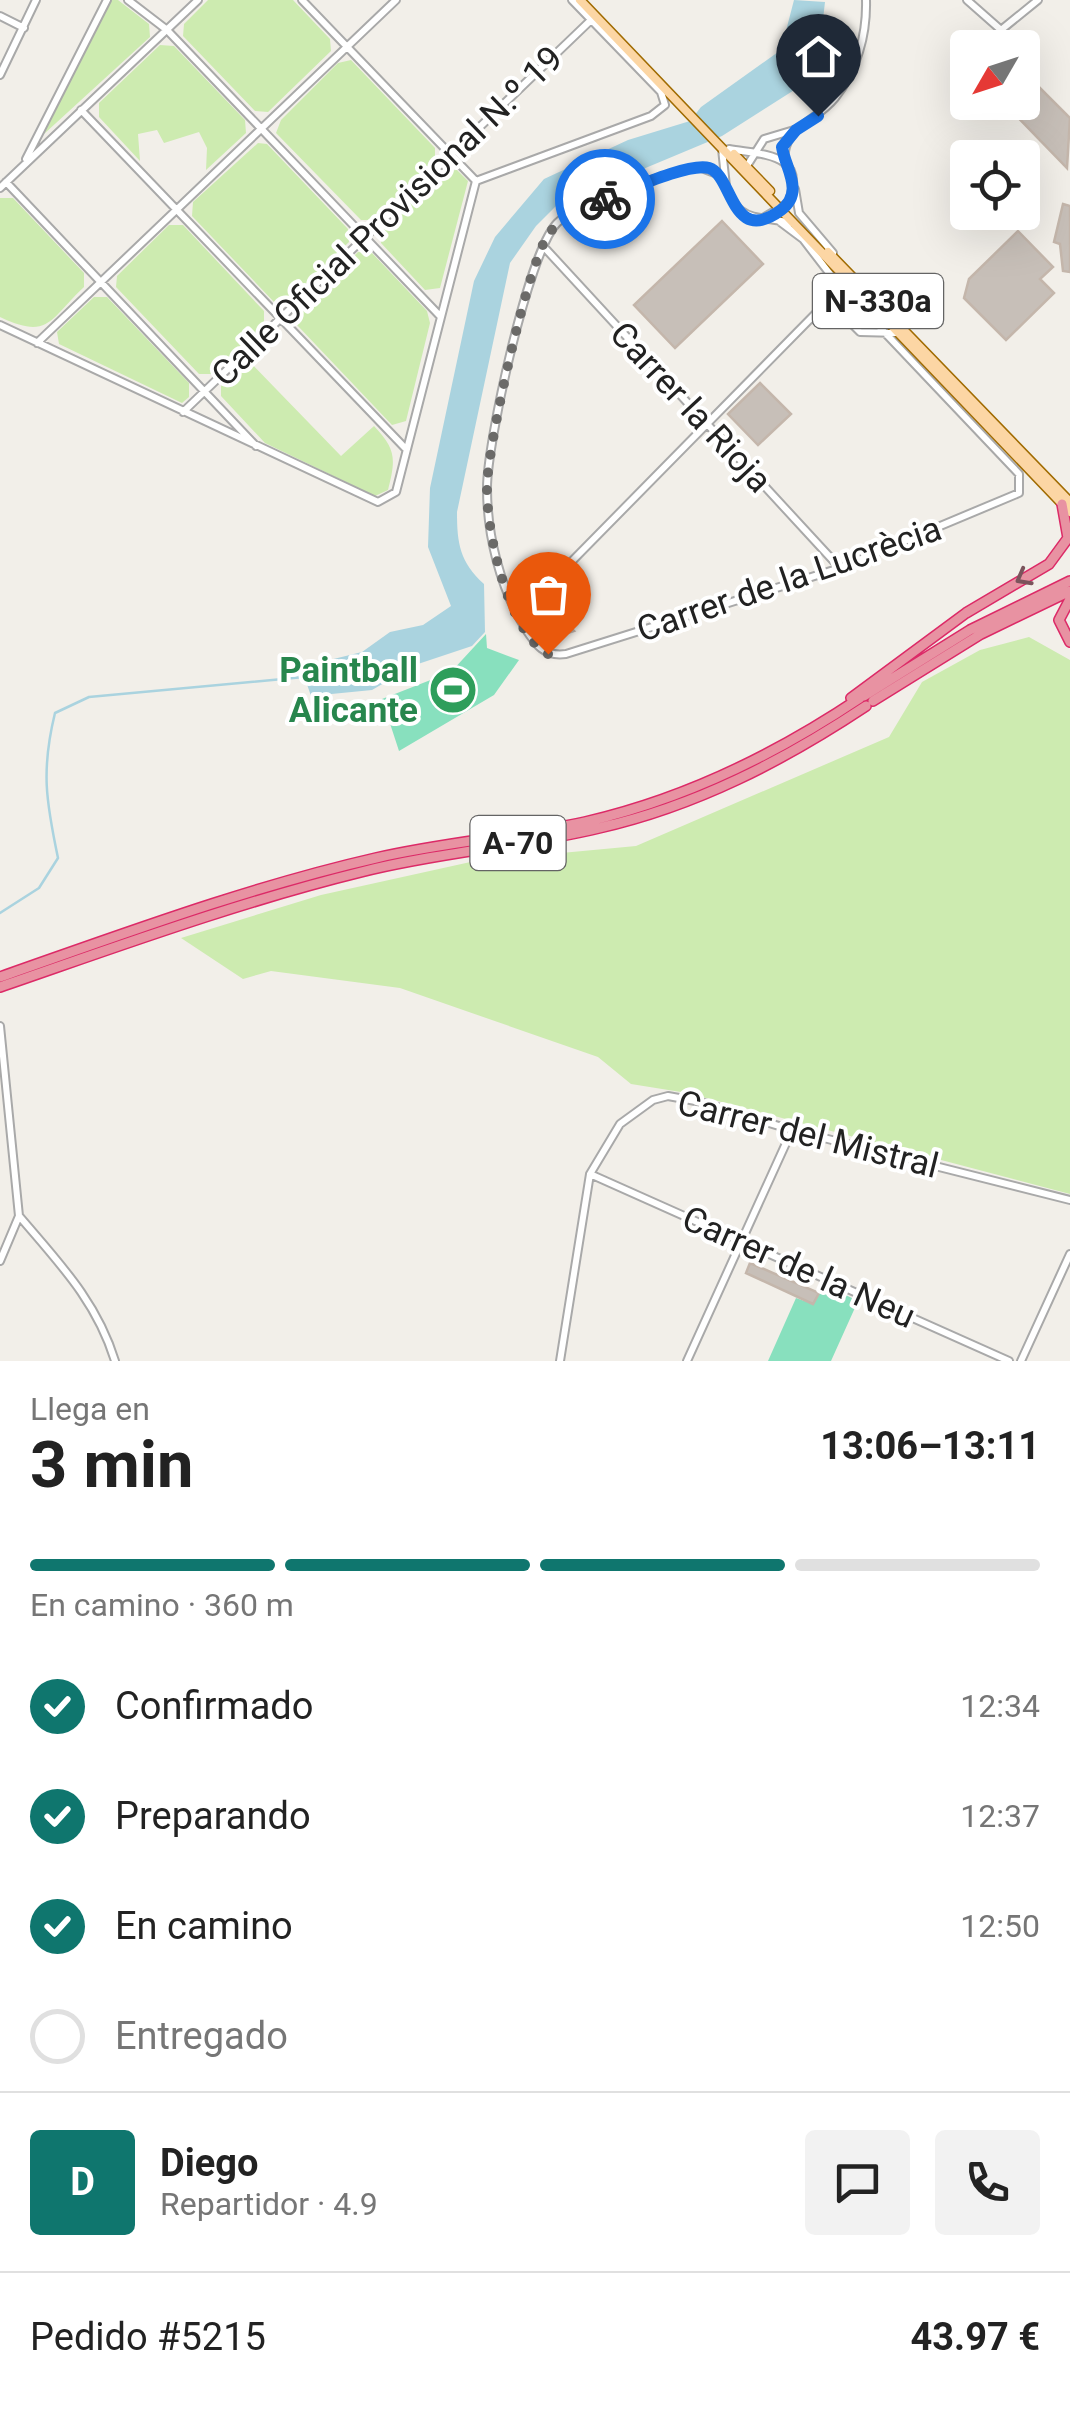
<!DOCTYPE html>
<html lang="es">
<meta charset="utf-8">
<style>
body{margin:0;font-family:Roboto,sans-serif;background:#f2f2f2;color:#222;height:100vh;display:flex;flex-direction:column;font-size:38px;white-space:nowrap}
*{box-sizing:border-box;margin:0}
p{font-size:32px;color:#767676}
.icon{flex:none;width:55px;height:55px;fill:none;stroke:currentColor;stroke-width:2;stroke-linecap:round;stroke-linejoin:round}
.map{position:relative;height:1361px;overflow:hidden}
.details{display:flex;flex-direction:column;background:#fff;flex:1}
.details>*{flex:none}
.needle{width:65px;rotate:231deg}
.buttons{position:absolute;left:950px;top:30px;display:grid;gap:20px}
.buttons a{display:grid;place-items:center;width:90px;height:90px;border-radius:10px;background:#fff;box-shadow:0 10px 40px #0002;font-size:50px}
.pin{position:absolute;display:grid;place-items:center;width:85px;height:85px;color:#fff;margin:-102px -42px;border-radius:50% 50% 50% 0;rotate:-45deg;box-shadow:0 0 10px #0007}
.pin .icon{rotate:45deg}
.courier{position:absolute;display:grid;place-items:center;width:100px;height:100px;margin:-50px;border:8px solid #1a73e8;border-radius:50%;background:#fff;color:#222;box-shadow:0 2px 12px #0007}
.head em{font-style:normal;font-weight:700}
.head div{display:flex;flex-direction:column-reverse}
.head{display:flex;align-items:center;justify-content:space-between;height:170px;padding:0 30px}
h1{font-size:65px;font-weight:700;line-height:75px}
.bar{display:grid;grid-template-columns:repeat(4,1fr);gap:15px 10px;align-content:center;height:120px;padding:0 30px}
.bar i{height:12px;border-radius:8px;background:#e0e0e0}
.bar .on{background:#0f766e}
.bar p{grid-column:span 4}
.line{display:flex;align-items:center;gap:25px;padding:0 30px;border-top:2px solid #e0e0e0}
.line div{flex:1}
.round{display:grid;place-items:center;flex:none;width:105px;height:105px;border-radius:10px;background:#f2f2f2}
ol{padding:0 30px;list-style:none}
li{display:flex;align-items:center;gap:30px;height:110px}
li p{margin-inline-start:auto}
li .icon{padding:10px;border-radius:50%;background:#0f766e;color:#fff;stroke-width:4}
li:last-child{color:#767676}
li i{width:55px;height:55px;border:5px solid #e0e0e0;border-radius:50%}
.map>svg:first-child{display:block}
.grass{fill:#cdebb0}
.pitch{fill:#88e0be}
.water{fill:#aad3df}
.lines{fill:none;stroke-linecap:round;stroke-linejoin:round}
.stream{stroke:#aad3df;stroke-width:2.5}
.building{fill:#c7bfb8;stroke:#c4b6ab;stroke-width:2.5}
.minor-casing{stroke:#a9a9a9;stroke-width:10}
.major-casing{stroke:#a06b00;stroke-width:11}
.highway-casing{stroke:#dc2a67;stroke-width:12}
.minor{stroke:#fff;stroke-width:6}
.major{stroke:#fcd6a4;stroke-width:8}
.highway{stroke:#e892a2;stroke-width:9}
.oneway{stroke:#7b545c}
.done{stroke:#6b6a68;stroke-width:10;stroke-dasharray:0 18}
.route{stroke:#1a73e8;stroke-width:12}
.labels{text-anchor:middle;stroke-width:8;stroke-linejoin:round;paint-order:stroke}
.shield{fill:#fff;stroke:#646464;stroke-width:2.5}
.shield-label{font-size:32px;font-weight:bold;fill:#222}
.street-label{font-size:35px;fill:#222;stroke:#fff}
.leisure-label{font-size:35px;font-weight:bold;fill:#27864d;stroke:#fff;text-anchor:end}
</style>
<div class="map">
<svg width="1070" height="1361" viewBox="0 0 1070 1361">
<rect width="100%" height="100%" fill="#f2efe9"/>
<path class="grass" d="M109 0H118L149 24 150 37 44 134Z
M208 0H293L330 39 331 51 268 112 255 111 183 36 184 24Z
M160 45 174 46 245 120 246 133 206 170 207 148 199 132 164 143 157 130 138 134 140 161 99 117V103Z
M351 60 435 148V159L372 220H361L276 133 281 120 338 63Z
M258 143 267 144 348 229 349 242 288 301 274 302 192 216 193 202Z
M457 170 468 181 440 288 425 290 381 243 382 230 442 171Z
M0 198H13L84 273V287C49 320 49 340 0 317Z
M169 225H183L264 311V325L213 374H199L116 287 117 276Z
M358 252 372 253 427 311 430 323 406 421 392 425 297 325V312Z
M94 297H107L189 383V397L182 403 59 344 57 332Z
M247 359 341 456 374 426C396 449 396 459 388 490L375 496 265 443 221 396V385Z
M1029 637 1070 660V1194L687 1093 631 1084 598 1057 400 988 271 971 243 979 181 938 321 895 475 861 636 846 889 737 922 682 980 650Z"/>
<path class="pitch" d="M486 634 487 648 519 660 494 695 399 751 382 699 451 672Z
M823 1284 858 1301 831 1361H768L796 1298 813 1304Z"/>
<path class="water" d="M794 0 825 2 820 45 813 67 799 87 722 136 557 205 536 226 510 263 457 512C457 544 460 562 484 584L485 632 472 646 415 665 372 690 311 696 301 667 362 652 390 632 423 625 451 606 428 547 430 488 474 281 495 237 544 179 628 140 690 121 701 107 781 50Z"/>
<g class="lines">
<path class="stream" d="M0 913 39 888 58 858C46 801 41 770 55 713L89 697 304 677"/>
</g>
<path class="building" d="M1022 70 1070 118 1067 168 1003 102H1022Z
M1063 204 1070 206V272L1063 271 1060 244 1054 242Z
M722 221 763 264 675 348 634 305Z
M1018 231 1053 267 1040 279 1054 293 1006 340 964 298 969 279Z
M760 383 791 414 758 445 728 414Z
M547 603 574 631 559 636 552 633 541 616Z
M750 1263 819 1293 813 1304 746 1273Z"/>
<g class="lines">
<g class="minor-casing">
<path id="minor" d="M128 0 167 30 440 316
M302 0 476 181
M967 0 1001 30 1038 0
M0 16 24 28
M0 75 36 0
M81 110 405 448
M722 149 726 186
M729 149C761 155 809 152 788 203L763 218
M26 159 107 0
M785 164C780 128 815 123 835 98 857 70 867 35 866 0
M745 169 764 139 794 130
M6 182 256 446
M0 188 198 0
M795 189 799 213 833 253
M779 221 803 239 833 278 1019 474V493L840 568 566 654C544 657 536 645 525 628 500 588 487 535 487 488 487 443 528 253 557 223 582 198 664 175 699 167L720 175C740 224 746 214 793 223
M543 246 840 568
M833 279 830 300 819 310H838L860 332 899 333
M0 325 378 502 396 492 476 181 651 116 665 105 661 92 572 0
M37 343 396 0
M183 412 591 20
M518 616 819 310
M0 1026 19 1216 0 1261
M590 1174 1009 1361
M20 1217C60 1264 97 1302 115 1361
M560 1361 590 1174 620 1124 653 1100 668 1096 701 1102 792 1130 1070 1200
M687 1361 792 1130
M1021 1361 1070 1254"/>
</g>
<g class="major-casing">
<path id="major" d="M580 0 1070 512
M734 154 770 191
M828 252 1070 502"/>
</g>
<g class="highway-casing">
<path id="highway" d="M1070 599 1059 620 1070 642
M864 696 970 630 1070 581
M851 698 966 613 1049 564 1068 538 1062 504
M873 701 981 634 1070 591
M0 977C123 934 249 887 376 858 445 842 516 837 585 822 685 799 775 755 860 698
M0 987C119 946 239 902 361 872 439 852 520 847 599 828 696 806 783 761 866 706"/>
</g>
<use href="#minor" class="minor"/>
<use href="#major" class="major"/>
<use href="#highway" class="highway"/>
</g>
<defs><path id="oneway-chevron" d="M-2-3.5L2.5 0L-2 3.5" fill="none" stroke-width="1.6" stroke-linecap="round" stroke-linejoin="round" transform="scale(2.5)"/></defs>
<use class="oneway" href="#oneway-chevron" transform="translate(1023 578) rotate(151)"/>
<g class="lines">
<path class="done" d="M548 654C507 631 486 530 487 486 488 444 527 267 548 235 562 215 583 206 605 199"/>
<path class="route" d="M605 199C627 191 689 162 709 168 733 175 731 247 781 210 805 192 785 168 782 147L796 130 818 116"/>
</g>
<defs>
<g id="stadium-disc" transform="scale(2.5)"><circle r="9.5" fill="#2e9e5b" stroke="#fff"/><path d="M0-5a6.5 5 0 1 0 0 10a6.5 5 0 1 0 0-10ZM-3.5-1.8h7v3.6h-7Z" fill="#fff"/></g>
</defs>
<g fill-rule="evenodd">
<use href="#stadium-disc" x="453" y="690"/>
</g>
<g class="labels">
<g class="shield">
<rect x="813" y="274" width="130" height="54" rx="8"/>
<rect x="470.5" y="816" width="95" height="54" rx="8"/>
</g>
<g class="shield-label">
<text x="878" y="312">N-330a</text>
<text x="518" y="854">A-70</text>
</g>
<g class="street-label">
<text transform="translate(387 216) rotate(-44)" y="12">Calle Oficial Provisional N.º 19</text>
<text transform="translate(691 407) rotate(47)" y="12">Carrer la Rioja</text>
<text transform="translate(789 579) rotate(-19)" y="12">Carrer de la Lucrècia</text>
<text transform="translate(808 1134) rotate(14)" y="12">Carrer del Mistral</text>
<text transform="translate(799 1267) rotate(24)" y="12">Carrer de la Neu</text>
</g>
<g class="leisure-label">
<text x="418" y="682">Paintball<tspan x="418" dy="40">Alicante</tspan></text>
</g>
</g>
</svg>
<div class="buttons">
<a><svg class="needle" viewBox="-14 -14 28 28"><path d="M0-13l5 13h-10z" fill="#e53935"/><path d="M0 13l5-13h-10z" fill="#767676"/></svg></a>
<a><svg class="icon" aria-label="locate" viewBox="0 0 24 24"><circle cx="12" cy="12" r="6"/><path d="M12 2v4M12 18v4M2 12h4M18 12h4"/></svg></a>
</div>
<div class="pin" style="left:548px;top:654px;background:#ea580c"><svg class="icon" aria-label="bag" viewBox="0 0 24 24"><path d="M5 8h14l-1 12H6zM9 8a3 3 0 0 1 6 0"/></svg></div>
<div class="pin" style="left:818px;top:116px;background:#1f2937"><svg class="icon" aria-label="home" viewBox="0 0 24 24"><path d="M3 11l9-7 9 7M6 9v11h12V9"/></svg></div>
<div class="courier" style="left:605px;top:199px"><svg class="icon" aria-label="bike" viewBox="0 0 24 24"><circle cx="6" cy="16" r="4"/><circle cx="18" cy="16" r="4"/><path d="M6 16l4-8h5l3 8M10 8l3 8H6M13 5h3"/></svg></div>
</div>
<section class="details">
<div class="head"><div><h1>3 min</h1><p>Llega en</p></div><em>13:06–13:11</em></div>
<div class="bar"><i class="on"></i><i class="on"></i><i class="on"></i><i></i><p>En camino · 360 m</p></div>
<ol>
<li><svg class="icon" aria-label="check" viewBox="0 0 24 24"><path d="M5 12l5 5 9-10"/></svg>Confirmado<p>12:34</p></li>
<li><svg class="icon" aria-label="check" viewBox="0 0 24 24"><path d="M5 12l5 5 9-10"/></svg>Preparando<p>12:37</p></li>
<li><svg class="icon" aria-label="check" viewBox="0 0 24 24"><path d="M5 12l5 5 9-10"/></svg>En camino<p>12:50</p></li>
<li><i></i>Entregado</li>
</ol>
<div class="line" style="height:180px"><b class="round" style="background:#0f766e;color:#fff">D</b><div><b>Diego</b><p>Repartidor · 4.9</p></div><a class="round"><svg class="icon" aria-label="chat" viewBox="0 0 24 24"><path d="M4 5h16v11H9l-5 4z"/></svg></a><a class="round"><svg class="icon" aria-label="phone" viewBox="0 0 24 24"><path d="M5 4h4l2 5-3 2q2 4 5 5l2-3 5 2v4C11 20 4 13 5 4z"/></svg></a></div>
<div class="line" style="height:130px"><div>Pedido #5215</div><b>43.97 €</b></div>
</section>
